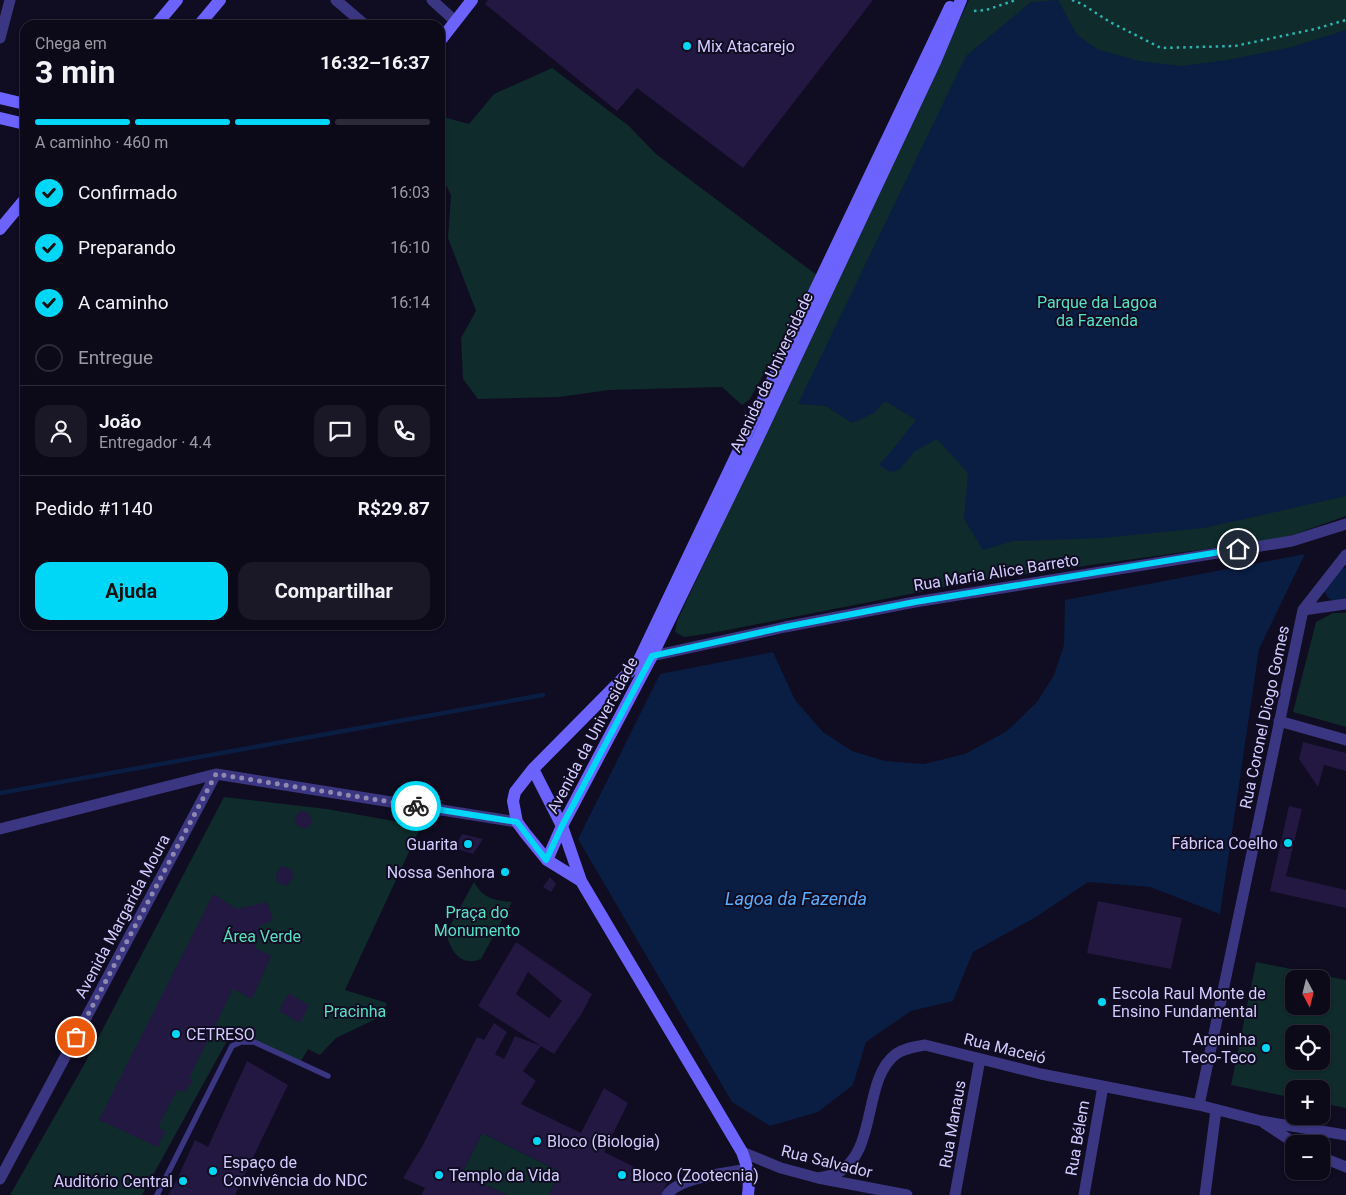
<!DOCTYPE html>
<html lang="pt">
<meta charset="utf-8">
<style>
body{margin:0;font-family:Roboto,sans-serif;background:#1a1726;color:#f1f3f6;height:100vh;display:flex;flex-direction:column;font-size:19px;white-space:nowrap}
*{box-sizing:border-box;margin:0}
p{font-size:16px;color:#9a9aa2}
.icon{flex:none;width:28px;height:28px;fill:none;stroke:currentColor;stroke-width:2;stroke-linecap:round;stroke-linejoin:round}
.map{position:relative;flex:1;overflow:hidden}
.side{position:absolute;left:20px;top:20px;width:425px;height:610px;display:flex;flex-direction:column;background:#0c0919;border-radius:15px;box-shadow:0 1px 4px #0004,0 0 0 1px #2c2a38}
.side>*{flex:none}
.needle{width:32px;rotate:173deg}
.controls{position:absolute;left:1285px;top:970px;display:grid;gap:10px}
.controls a{display:grid;place-items:center;width:45px;height:45px;border-radius:10px;background:#0c0919;box-shadow:0 1px 4px #0004,0 0 0 1px #2c2a38;font-size:25px}
.pin{position:absolute;display:grid;place-items:center;width:42px;height:42px;color:#fff;margin:-21px;border:2px solid #fff;border-radius:50%;box-shadow:0 1px 5px #0007}
.courier{position:absolute;display:grid;place-items:center;width:50px;height:50px;margin:-25px;border:4px solid #00d7f7;border-radius:50%;background:#fff;color:#222;box-shadow:0 1px 6px #0007}
.overview em{font-style:normal;font-weight:700}
.overview div{display:flex;flex-direction:column-reverse}
.overview{display:flex;align-items:center;justify-content:space-between;height:85px;padding:0 15px}
h1{font-size:32px;font-weight:700;line-height:38px}
.bar{display:grid;grid-template-columns:repeat(4,1fr);gap:8px 5px;align-content:center;height:60px;padding:0 15px}
.bar i{height:6px;border-radius:4px;background:#2c2a38}
.bar .active{background:#00d7f7}
.bar p{grid-column:span 4}
.line{display:flex;align-items:center;gap:12px;padding:0 15px;border-top:1px solid #2c2a38}
.line div{flex:1}
.round{display:grid;place-items:center;flex:none;width:52px;height:52px;border-radius:15px;background:#1a1726}
ol{padding:0 15px;list-style:none}
li{display:flex;align-items:center;gap:15px;height:55px}
li p{margin-inline-start:auto}
li .icon{padding:5px;border-radius:50%;background:#00d7f7;color:#111;stroke-width:4}
li:last-child{color:#9a9aa2}
li i{width:28px;height:28px;border:2px solid #2c2a38;border-radius:50%}
.action{display:flex;gap:10px;margin-top:auto;padding:10px 15px}
.action a{flex:1;height:58px;border-radius:15px;background:#00d7f7;color:#111;font-size:20px;font-weight:700;line-height:58px;text-align:center}
.action a+a{background:#1a1726;color:#f1f3f6}
.map>svg:first-child{display:block}
.green{fill:#0f2b2b;fill-rule:evenodd}
.water{fill:#0a1d42}
.lines{fill:none;stroke-linecap:round;stroke-linejoin:round}
.stream{stroke:#0a1d42;stroke-width:4.5}
.river{stroke:#0a1d42;stroke-width:26}
.building{fill:#221842;fill-rule:evenodd}
.path{stroke:#2bb4b0;stroke-width:2.5;stroke-dasharray:2.5 4;stroke-linecap:butt}
.lane{stroke:#3b3681;stroke-width:5.5}
.street{stroke:#3b3681;stroke-width:11}
.secondary{stroke:#6c63ff;stroke-width:12}
.done{stroke:#8f89b1;stroke-width:5;stroke-dasharray:0 9}
.route{stroke:#00d7f7;stroke-width:6}
.poi-dot{fill:#00d7f7;stroke:#100c21;stroke-width:2}
.labels{text-anchor:middle;stroke-width:4;stroke-linejoin:round;paint-order:stroke}
.poi-label{font-size:16px;fill:#d3ccff;stroke:#100c21;text-anchor:start}
.park-label{font-size:16px;fill:#56e1c3;stroke:#100c21}
.street-label{font-size:16px;fill:#d3ccff;stroke:#100c21}
.water-label{font-size:18px;font-style:italic;fill:#5aaeff;stroke:#100c21}
</style>
<div class="map">
<svg width="1346" height="1195" viewBox="0 0 1346 1195">
<rect width="100%" height="100%" fill="#100c21"/>
<path class="green" d="M969 0H1346V516L1284 538 976 581 712 633 684 637 675 632 677 621Z
M552 68 629 126 656 154 818 276 750 399 742 405 722 387 609 390 559 397 478 399 463 379 461 338 476 311 448 238 451 195 440 173V116L469 124 494 94Z
M1333 613H1346V727L1293 712 1316 622Z
M224 797 327 809 421 826 345 990 387 1003 382 1016 336 1038 320 1055 308 1049 301 1061 232 1032 142 1195H10L85 1063Z
M474 882C484 899 493 900 512 902L481 959C478 960 472 962 469 961 455 960 449 944 446 933Z
M1256 962 1346 980V1108L1321 1103V1089H1294V1098L1231 1085ZM1294 979H1321V1006H1294ZM1294 1034H1321V1061H1294Z
M482 1133 561 1172 549 1195H508L461 1175Z"/>
<path class="water" d="M1058 0 1077 35 1099 50 1139 61 1181 66 1227 60 1292 47 1346 30V496L1204 528 1102 538 1013 541 983 550 964 519 968 473 937 439 915 451 899 470 890 472 879 465 889 454 916 420 885 401 874 413 852 423 826 406 798 404 966 56 1031 2Z
M1305 554 1259 649 1220 914 1150 887 1088 882 1036 917 973 952 953 1001 911 1011 866 1042 853 1085 818 1112 770 1126 732 1102 578 839 660 674 773 652 795 700 823 732 852 751 885 761 924 764 965 754 1007 731 1037 702 1054 675 1064 645 1065 600Z"/>
<g class="lines">
<path class="stream" d="M0 793 543 695"/>
<path class="river" d="M1337 588 1346 581"/>
</g>
<path class="building" d="M488 0H873L743 168 637 88 617 111 485 4Z
M1303 742 1346 753V771L1324 765 1318 787 1299 759Z
M1289 806 1302 809 1286 876 1346 890V908L1270 891Z
M300 811 309 813 312 823 306 829 297 826 294 818Z
M462 834 483 839 473 854 454 848Z
M281 866 291 869 294 876 287 886 277 882 276 874Z
M550 877 556 884 551 892 543 887Z
M213 894 237 909 267 902 273 920 258 927 262 930 254 947 271 956 252 999 233 989 189 1078 193 1081 184 1092 177 1090 158 1127 165 1131 158 1147 99 1120Z
M1098 901 1182 918 1171 969 1087 953Z
M516 942 592 994 582 1013 554 1054 541 1046 523 1071 536 1081 521 1104 581 1133 604 1088 628 1103 604 1152 667 1183 661 1195H549L561 1172 482 1133 461 1175 508 1195H421L425 1188 403 1178 423 1145 477 1037 484 1040 494 1023 507 1032 495 1054 504 1059 515 1036 541 1046 478 1006ZM528 972 562 1001 549 1018 516 994Z
M288 993 309 1005 300 1023 279 1011Z
M247 1061 288 1085 235 1195H168L178 1177 195 1140 208 1147Z"/>
<g class="lines">
<path class="path" d="M1072 0 1082 4 1110 22 1161 48 1235 46 1315 29 1346 20
M974 11 986 10 1016 0"/>
<path class="lane" d="M157 1195 232 1046 241 1042H254L328 1076"/>
<path class="street" d="M336 0 365 25
M432 0 455 21
M0 38 10 0
M1303 610 1346 604
M652 656 785 627 915 602 1292 541 1346 524
M1279 721 1346 740
M0 829 216 774 517 822
M1199 1105 1303 610 1346 555
M1264 1123 1296 1144
M742 1152 781 1168 818 1178 907 1195
M1321 1157 1346 1167
M818 1178C824 1177 831 1176 837 1173 878 1153 862 1079 896 1054 904 1048 915 1047 925 1045L1041 1074 1199 1105 1261 1121 1346 1135
M0 1179 216 774
M667 1195C679 1177 727 1173 748 1169
M955 1195 980 1059
M1084 1195 1103 1086
M1205 1195 1216 1110"/>
<path class="secondary" d="M156 25 177 0
M199 25 220 0
M440 41 472 0
M0 98 25 104
M0 118 25 124
M0 229 25 199
M533 769 562 826 547 860
M581 881 547 860 525 833 517 822 513 801 515 792 533 769 637 664 950 7
M748 1195C750 1178 748 1168 742 1152L581 881 562 826 652 656 759 436 935 62 961 0"/>
</g>
<g class="lines">
<path class="done" d="M76 1037 216 774 416 806"/>
<path class="route" d="M416 806 517 822 546 860 562 826 652 656 785 627 915 602 1238 549"/>
</g>
<g class="poi-dot">
<circle cx="687" cy="46" r="5"/>
<circle cx="1288" cy="843" r="5"/>
<circle cx="468" cy="844" r="5"/>
<circle cx="505" cy="872" r="5"/>
<circle cx="1102" cy="1002" r="5"/>
<circle cx="176" cy="1034" r="5"/>
<circle cx="1266" cy="1048" r="5"/>
<circle cx="537" cy="1141" r="5"/>
<circle cx="213" cy="1171" r="5"/>
<circle cx="439" cy="1175" r="5"/>
<circle cx="622" cy="1175" r="5"/>
<circle cx="183" cy="1181" r="5"/>
</g>
<g class="labels">
<g class="poi-label">
<text x="697" y="52">Mix Atacarejo</text>
<text x="1278" y="849" text-anchor="end">Fábrica Coelho</text>
<text x="458" y="850" text-anchor="end">Guarita</text>
<text x="495" y="878" text-anchor="end">Nossa Senhora</text>
<text x="1112" y="999">Escola Raul Monte de<tspan x="1112" dy="18">Ensino Fundamental</tspan></text>
<text x="186" y="1040">CETRESO</text>
<text x="1256" y="1045" text-anchor="end">Areninha<tspan x="1256" dy="18">Teco-Teco</tspan></text>
<text x="547" y="1147">Bloco (Biologia)</text>
<text x="223" y="1168">Espaço de<tspan x="223" dy="18">Convivência do NDC</tspan></text>
<text x="449" y="1181">Templo da Vida</text>
<text x="632" y="1181">Bloco (Zootecnia)</text>
<text x="173" y="1187" text-anchor="end">Auditório Central</text>
</g>
<g class="park-label">
<text x="1097" y="308">Parque da Lagoa<tspan x="1097" dy="18">da Fazenda</tspan></text>
<text x="477" y="918">Praça do<tspan x="477" dy="18">Monumento</tspan></text>
<text x="262" y="942">Área Verde</text>
<text x="355" y="1017">Pracinha</text>
</g>
<g class="street-label">
<text transform="translate(771 372) rotate(-65)" y="6">Avenida da Universidade</text>
<text transform="translate(996 572) rotate(-9)" y="6">Rua Maria Alice Barreto</text>
<text transform="translate(1264 717) rotate(-78)" y="6">Rua Coronel Diogo Gomes</text>
<text transform="translate(592 735) rotate(-62)" y="6">Avenida da Universidade</text>
<text transform="translate(122 916) rotate(-62)" y="6">Avenida Margarida Moura</text>
<text transform="translate(1005 1048) rotate(14)" y="6">Rua Maceió</text>
<text transform="translate(952 1124) rotate(-80)" y="6">Rua Manaus</text>
<text transform="translate(1077 1138) rotate(-80)" y="6">Rua Bélem</text>
<text transform="translate(827 1161) rotate(14)" y="6">Rua Salvador</text>
</g>
<g class="water-label">
<text x="796" y="905">Lagoa da Fazenda</text>
</g>
</g>
</svg>
<div class="controls">
<a><svg class="needle" viewBox="-14 -14 28 28"><path d="M0-13l5 13h-10z" fill="#e53935"/><path d="M0 13l5-13h-10z" fill="#9a9aa2"/></svg></a>
<a><svg class="icon" aria-label="locate" viewBox="0 0 24 24"><circle cx="12" cy="12" r="6"/><path d="M12 2v4M12 18v4M2 12h4M18 12h4"/></svg></a>
<a>+</a>
<a>−</a>
</div>
<div class="pin" style="left:76px;top:1037px;background:#ea580c"><svg class="icon" aria-label="bag" viewBox="0 0 24 24"><path d="M5 8h14l-1 12H6zM9 8a3 3 0 0 1 6 0"/></svg></div>
<div class="pin" style="left:1238px;top:549px;background:#1f2937"><svg class="icon" aria-label="home" viewBox="0 0 24 24"><path d="M3 11l9-7 9 7M6 9v11h12V9"/></svg></div>
<div class="courier" style="left:416px;top:806px"><svg class="icon" aria-label="bike" viewBox="0 0 24 24"><circle cx="6" cy="16" r="4"/><circle cx="18" cy="16" r="4"/><path d="M6 16l4-8h5l3 8M10 8l3 8H6M13 5h3"/></svg></div>
<section class="side">
<div class="overview"><div><h1>3 min</h1><p>Chega em</p></div><em>16:32–16:37</em></div>
<div class="bar"><i class="active"></i><i class="active"></i><i class="active"></i><i></i><p>A caminho · 460 m</p></div>
<ol>
<li><svg class="icon" aria-label="check" viewBox="0 0 24 24"><path d="M5 12l5 5 9-10"/></svg>Confirmado<p>16:03</p></li>
<li><svg class="icon" aria-label="check" viewBox="0 0 24 24"><path d="M5 12l5 5 9-10"/></svg>Preparando<p>16:10</p></li>
<li><svg class="icon" aria-label="check" viewBox="0 0 24 24"><path d="M5 12l5 5 9-10"/></svg>A caminho<p>16:14</p></li>
<li><i></i>Entregue</li>
</ol>
<div class="line" style="height:90px"><a class="round"><svg class="icon" aria-label="person" viewBox="0 0 24 24"><circle cx="12" cy="8" r="4"/><path d="M4 21q1-7 8-7t8 7"/></svg></a><div><b>João</b><p>Entregador · 4.4</p></div><a class="round"><svg class="icon" aria-label="chat" viewBox="0 0 24 24"><path d="M4 5h16v11H9l-5 4z"/></svg></a><a class="round"><svg class="icon" aria-label="phone" viewBox="0 0 24 24"><path d="M5 4h4l2 5-3 2q2 4 5 5l2-3 5 2v4C11 20 4 13 5 4z"/></svg></a></div>
<div class="line" style="height:65px"><div>Pedido #1140</div><b>R$29.87</b></div>
<div class="action"><a>Ajuda</a><a>Compartilhar</a></div>
</section>
</div>
